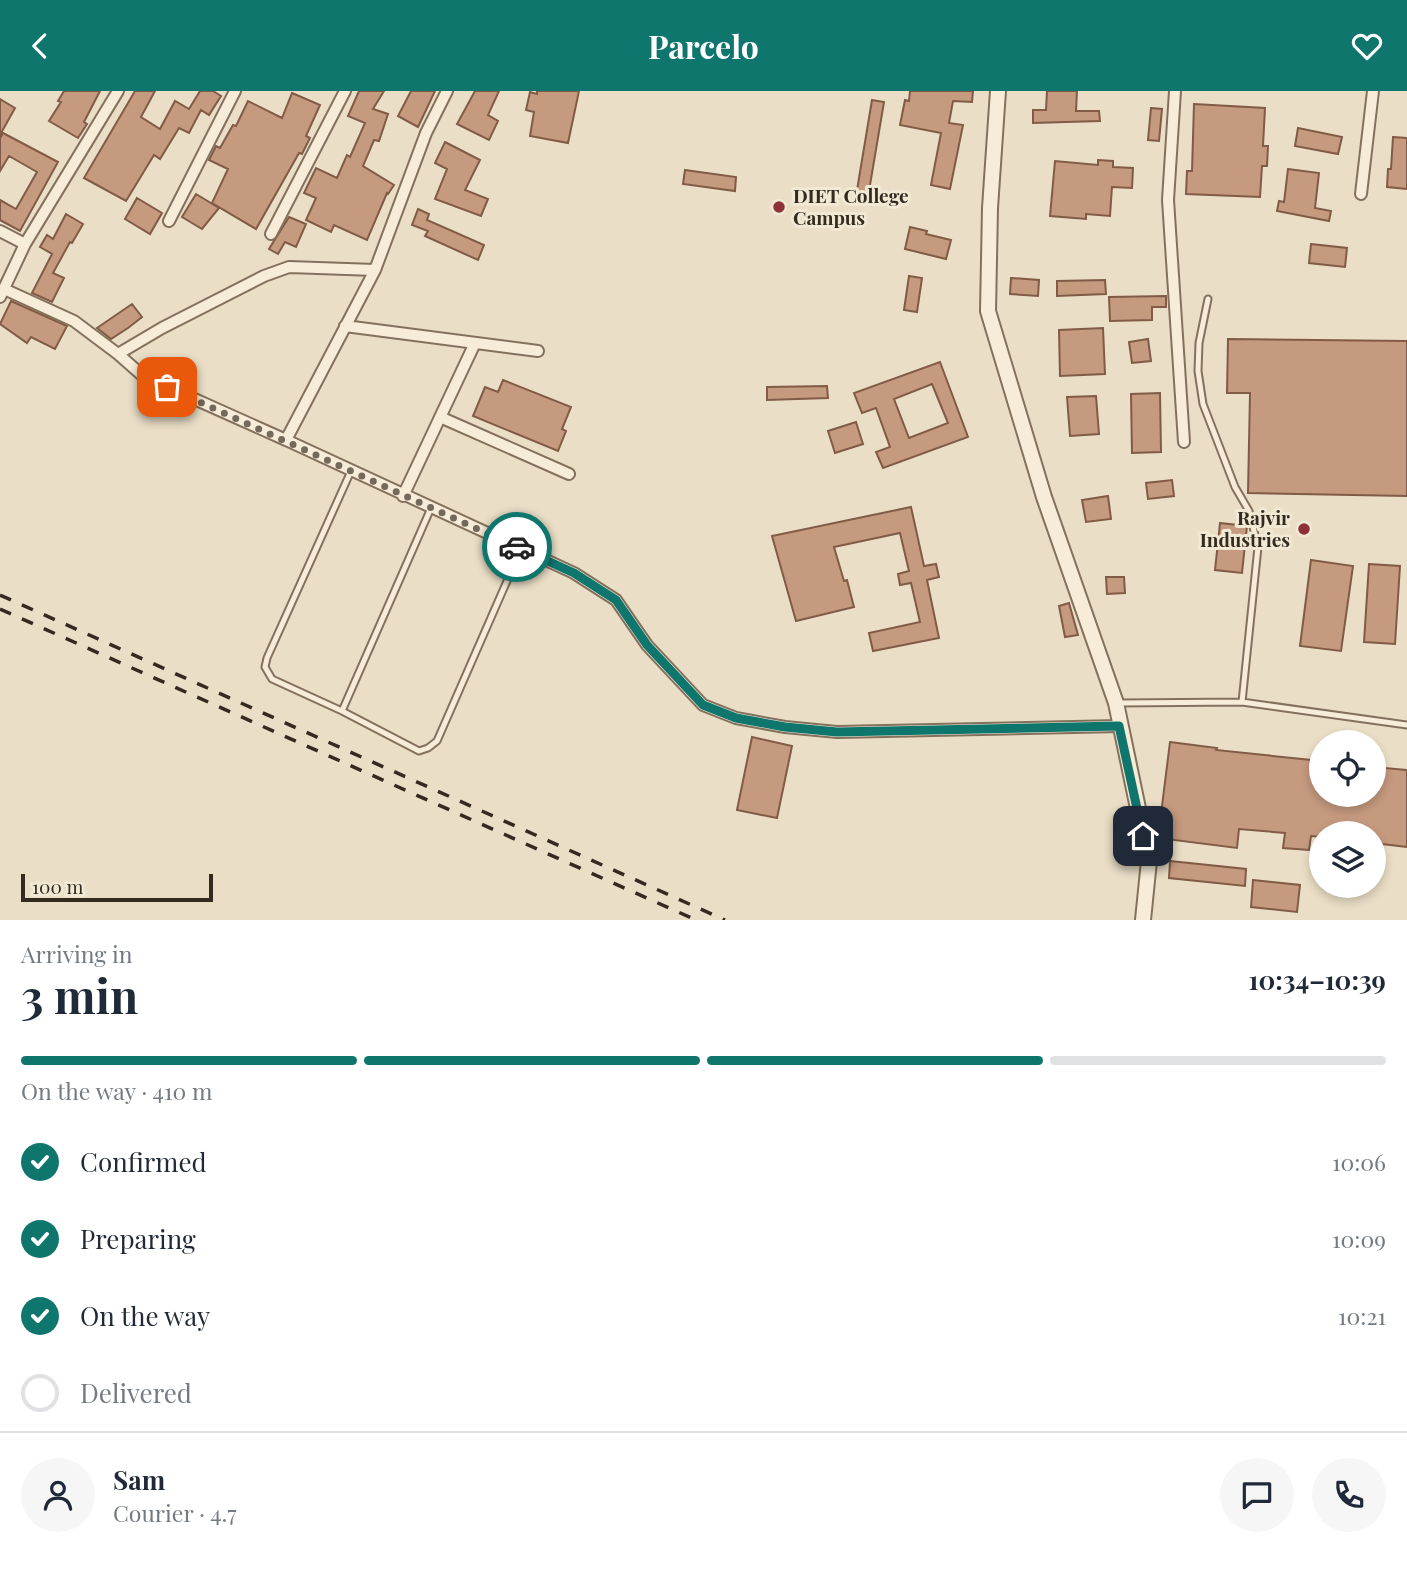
<!DOCTYPE html>
<meta charset="utf-8">
<style>
body{margin:0;font-family:"Playfair Display",serif;background:#f6f6f7;color:#1f2937;height:100vh;display:flex;flex-direction:column;font-size:26px;white-space:nowrap}
*{box-sizing:border-box;margin:0}
p{font-size:23px;color:#747a83}
.icon{flex:none;width:38px;height:38px;fill:none;stroke:currentColor;stroke-width:2;stroke-linecap:round;stroke-linejoin:round}
.map{position:relative;height:829px;overflow:hidden}
.drawer{display:flex;flex-direction:column;background:#fff;flex:1}
.drawer>*{flex:none}
.fabs{position:absolute;left:1309px;top:639px;display:grid;gap:14px}
.fabs a{display:grid;place-items:center;width:77px;height:77px;border-radius:50%;background:#fff;box-shadow:0 4px 10px #0003;font-size:35px}
.scale{position:absolute;left:21px;bottom:18px;width:192px;box-sizing:border-box;padding-left:7px;border:4px solid #352a20;border-top:0;font-size:19px;line-height:24px;white-space:nowrap;color:#352a20;-webkit-text-stroke:5px #f2e9d5;paint-order:stroke}
.pin{position:absolute;display:grid;place-items:center;width:60px;height:60px;color:#fff;margin:-30px;border-radius:14px;box-shadow:0 4px 10px #0006}
.courier{position:absolute;display:grid;place-items:center;width:70px;height:70px;margin:-35px;border:5px solid #0f766e;border-radius:50%;background:#fff;color:#222;box-shadow:0 2px 9px #0007}
.headline em{font-style:normal;font-weight:700}
.headline div{display:flex;flex-direction:column-reverse}
.headline{display:flex;align-items:center;justify-content:space-between;height:119px;padding:0 21px}
h1{font-size:46px;font-weight:700;line-height:52px}
.bar{display:grid;grid-template-columns:repeat(4,1fr);gap:10px 7px;align-content:center;height:84px;padding:0 21px}
.bar i{height:9px;border-radius:5px;background:#e0e1e3}
.bar .active{background:#0f766e}
.bar p{grid-column:span 4}
.line{display:flex;align-items:center;gap:18px;padding:0 21px;border-top:2px solid #e0e1e3}
.line div{flex:1}
.round{display:grid;place-items:center;flex:none;width:74px;height:74px;border-radius:37px;background:#f6f6f7}
ol{padding:0 21px;list-style:none}
li{display:flex;align-items:center;gap:21px;height:77px}
li p{margin-inline-start:auto}
li .icon{padding:7px;border-radius:50%;background:#0f766e;color:#fff;stroke-width:4}
li:last-child{color:#747a83}
li i{width:38px;height:38px;border:4px solid #e0e1e3;border-radius:50%}
header{display:flex;justify-content:space-between;align-items:center;height:91px;padding:0 21px;background:#0f766e;color:#fff;font-size:32px;font-weight:700}
.map>svg:first-child{display:block}
.building{fill:#c59a7f;stroke:#815b45;stroke-width:2;fill-rule:evenodd}
.lines{fill:none;stroke-linecap:round;stroke-linejoin:round}
.service-casing{stroke:#84715d;stroke-width:9}
.minor-casing{stroke:#84715d;stroke-width:14}
.tertiary-casing{stroke:#84715d;stroke-width:18}
.service{stroke:#f6ecd8;stroke-width:5}
.minor{stroke:#f6ecd8;stroke-width:10}
.tertiary{stroke:#f6ecd8;stroke-width:14}
.rail{stroke:#352a20;stroke-width:3.5;stroke-dasharray:12 12;stroke-linecap:butt}
.done{stroke:#74695a;stroke-width:7;stroke-dasharray:0 12.6}
.route{stroke:#0f766e;stroke-width:9}
.poi-dot{fill:#8e3236;stroke:#f2e9d5;stroke-width:2.5}
.labels{text-anchor:middle;stroke-width:6;stroke-linejoin:round;paint-order:stroke}
.poi-label{font-size:19px;font-weight:bold;fill:#352a20;stroke:#f2e9d5;text-anchor:start}
</style>
<header><svg class="icon" aria-label="back" viewBox="0 0 24 24"><path d="M15 5l-7 7 7 7"/></svg>Parcelo<svg class="icon" aria-label="heart" viewBox="0 0 24 24"><path d="M12 20l-8-8c-3-5 5-10 8-4 3-6 11-1 8 4z"/></svg></header>
<div class="map">
<svg width="1407" height="829" viewBox="0 0 1407 829">
<rect width="100%" height="100%" fill="#eadec6"/>
<path class="building" d="M64 0H100L84 31 87 33 78 47 49 30 61 11 58 10Z
M135 0H155L141 26 160 38 175 10 189 18 200 0H213L221 5 209 24 201 19 189 42 179 37 160 68 154 64 126 110 84 87Z
M359 0H384L373 18 388 23 379 50 374 49 363 75 394 94 388 103 387 102 367 149 334 134 331 141 306 129 316 107 304 102 316 77 337 87 347 64 350 66 365 32 348 25Z
M411 0H435L418 36 398 25Z
M475 0H499L488 24 498 30 489 49 457 33Z
M537 0H579L568 52 530 45 534 21 526 19 530 1 537 3Z
M910 0H973L972 11 953 10 949 32 963 34 950 98 931 94 941 42 900 34 905 9 909 10Z
M1047 0H1077L1076 20H1099L1100 30 1033 32V19H1046Z
M292 2 320 14 306 45 310 47 302 63 299 62 256 138 212 112 228 78 209 69 216 55 220 57 233 34 236 35 248 10 282 27Z
M0 8 15 17 0 44Z
M872 9 884 11 868 106 856 105Z
M1194 13 1265 17 1263 55H1268L1267 75H1262L1260 106 1186 103 1187 80H1192Z
M1151 17 1162 18 1159 50 1148 49Z
M1298 37 1342 46 1338 63 1295 55Z
M3 42 58 71 20 140 0 129V109L16 118 37 81 9 65 0 80V47Z
M1393 46 1407 47V98L1387 96 1388 78H1391Z
M445 51 480 69 465 99 488 108 481 125 435 108 447 78 435 72Z
M1098 69 1113 70V76L1133 77 1132 97 1112 96 1110 125 1086 123V128L1050 125 1055 70 1098 74Z
M1288 78 1319 82 1315 117 1331 120 1329 130 1277 120 1279 110 1284 111Z
M685 79 736 86 735 100 683 93Z
M196 103 219 117 202 138 182 126Z
M137 107 162 122 150 143 125 128Z
M418 118 429 123 427 129 484 154 478 169 425 145 428 140 412 134Z
M66 123 83 133 72 152 70 151 53 182 64 187 52 211 32 202 52 163 40 156 47 144 53 148Z
M289 126 306 133 296 156 285 151 278 163 269 158Z
M910 136 927 140 926 143 951 149 946 168 905 158Z
M1311 153 1347 157 1345 176 1309 172Z
M909 185 922 187 917 221 904 219Z
M1011 187 1039 189 1038 205 1010 203Z
M1105 189 1106 203 1057 205V190Z
M1166 205V216H1152V229L1110 230 1109 206Z
M11 210 67 235 55 258 31 246 27 252 0 233Z
M132 213 142 226 128 237 111 248 97 237Z
M1103 237 1105 283 1060 285 1059 239Z
M1148 248 1151 270 1132 272 1129 251Z
M1228 248 1407 250V405L1248 402 1250 302H1227Z
M940 271 968 346 883 377 876 361 890 356 876 317 862 322 854 302ZM932 293 948 332 909 347 894 308Z
M503 289 571 316 562 338 566 340 558 360 473 325 485 296 498 301Z
M827 295 828 307 767 309V296Z
M1160 302 1161 361 1132 362 1131 303Z
M1096 305 1099 343 1070 345 1067 306Z
M856 331 863 353 835 362 828 340Z
M1172 389 1174 405 1148 408 1146 392Z
M1108 405 1111 428 1086 431 1082 409Z
M911 416 924 475 936 473 939 486 927 489 939 547 873 560 869 542 920 531 911 492 900 494 898 483 909 480 900 442 834 456 844 490 847 489 854 516 796 530 772 445Z
M1220 432 1247 435 1242 482 1215 479Z
M1311 469 1353 475 1341 560 1300 555Z
M1369 473 1400 475 1395 553 1364 551Z
M1106 486H1124L1125 502 1107 503Z
M1069 512 1078 544 1065 546 1059 515Z
M752 646 792 655 777 727 737 719Z
M1170 651 1217 657 1216 659 1321 670V704H1374V676L1407 679V756L1374 752V742H1321V746L1311 745 1309 759 1283 757 1285 742 1239 738 1237 757 1158 747Z
M1170 770 1246 778 1245 795 1169 787Z
M1253 789 1300 794 1297 821 1251 816Z"/>
<g class="lines">
<g class="service-casing">
<path id="service" d="M431 417 342 620 419 660 428 657 437 650 521 458
M1242 611 1407 634
M1119 612 1242 611 1258 456 1249 420 1235 396 1203 313 1198 280 1199 252 1208 208
M342 620 272 588 265 576 267 567 351 380"/>
</g>
<g class="minor-casing">
<path id="minor" d="M1175 0 1168 109 1184 351
M1361 103 1373 0
M169 130 235 0
M0 140 25 153 118 0
M271 143 345 0
M375 179 286 349 574 482 616 509 647 554 703 614 736 627 785 636 837 641 1119 635
M4 198 74 230 118 263 143 285 286 349
M0 206 25 153
M345 235 538 260
M118 263 162 237 264 185 289 176 375 179 426 42 447 0
M440 326 569 383
M403 405 475 252"/>
</g>
<g class="tertiary-casing">
<path id="tertiary" d="M998 0 990 117 988 220 1044 406 1116 612 1149 770 1143 829"/>
</g>
<use href="#service" class="service"/>
<use href="#minor" class="minor"/>
<use href="#tertiary" class="tertiary"/>
<path class="rail" d="M0 504 725 829
M0 518 696 829"/>
</g>
<g class="lines">
<path class="done" d="M167 296 517 456"/>
<path class="route" d="M517 456 574 482 616 509 647 554 703 614 736 627 785 636 837 641 1119 635 1143 745"/>
</g>
<g class="poi-dot">
<circle cx="779" cy="116" r="7"/>
<circle cx="1304" cy="438" r="7"/>
</g>
<g class="labels">
<g class="poi-label">
<text x="793" y="112">DIET College<tspan x="793" dy="22">Campus</tspan></text>
<text x="1290" y="434" text-anchor="end">Rajvir<tspan x="1290" dy="22">Industries</tspan></text>
</g>
</g>
</svg>
<div class="fabs">
<a><svg class="icon" aria-label="locate" viewBox="0 0 24 24"><circle cx="12" cy="12" r="6"/><path d="M12 2v4M12 18v4M2 12h4M18 12h4"/></svg></a>
<a><svg class="icon" aria-label="layers" viewBox="0 0 24 24"><path d="M12 4l9 5-9 5-9-5zM3 14l9 5 9-5"/></svg></a>
</div>
<div class="scale">100 m</div>
<div class="pin" style="left:167px;top:296px;background:#ea580c"><svg class="icon" aria-label="bag" viewBox="0 0 24 24"><path d="M5 8h14l-1 12H6zM9 8a3 3 0 0 1 6 0"/></svg></div>
<div class="pin" style="left:1143px;top:745px;background:#1f2937"><svg class="icon" aria-label="home" viewBox="0 0 24 24"><path d="M3 11l9-7 9 7M6 9v11h12V9"/></svg></div>
<div class="courier" style="left:517px;top:456px"><svg class="icon" aria-label="car" viewBox="0 0 24 24"><path d="M5 17H2v-5l4-1 3-4h7l3 4 3 1v5h-3M9 17h6M6 11h13"/><circle cx="7" cy="17" r="2"/><circle cx="17" cy="17" r="2"/></svg></div>
</div>
<section class="drawer">
<div class="headline"><div><h1>3 min</h1><p>Arriving in</p></div><em>10:34–10:39</em></div>
<div class="bar"><i class="active"></i><i class="active"></i><i class="active"></i><i></i><p>On the way · 410 m</p></div>
<ol>
<li><svg class="icon" aria-label="check" viewBox="0 0 24 24"><path d="M5 12l5 5 9-10"/></svg>Confirmed<p>10:06</p></li>
<li><svg class="icon" aria-label="check" viewBox="0 0 24 24"><path d="M5 12l5 5 9-10"/></svg>Preparing<p>10:09</p></li>
<li><svg class="icon" aria-label="check" viewBox="0 0 24 24"><path d="M5 12l5 5 9-10"/></svg>On the way<p>10:21</p></li>
<li><i></i>Delivered</li>
</ol>
<div class="line" style="height:126px"><a class="round"><svg class="icon" aria-label="person" viewBox="0 0 24 24"><circle cx="12" cy="8" r="4"/><path d="M4 21q1-7 8-7t8 7"/></svg></a><div><b>Sam</b><p>Courier · 4.7</p></div><a class="round"><svg class="icon" aria-label="chat" viewBox="0 0 24 24"><path d="M4 5h16v11H9l-5 4z"/></svg></a><a class="round"><svg class="icon" aria-label="phone" viewBox="0 0 24 24"><path d="M5 4h4l2 5-3 2q2 4 5 5l2-3 5 2v4C11 20 4 13 5 4z"/></svg></a></div>
</section>
